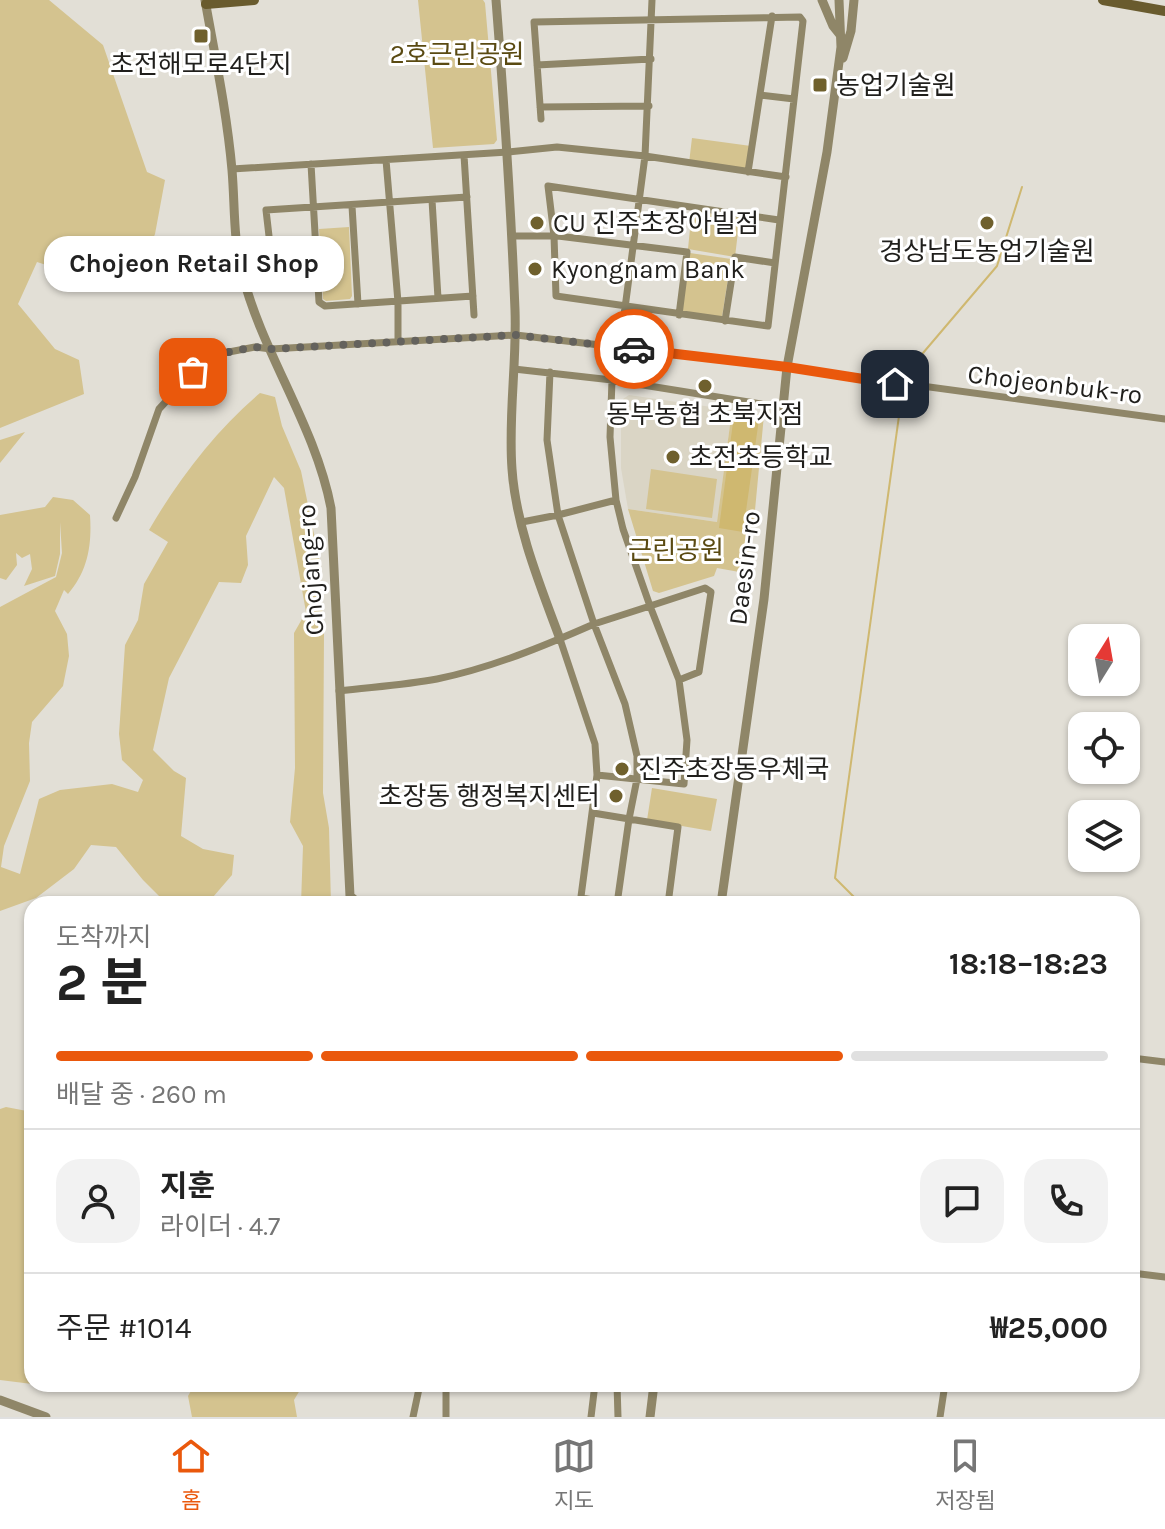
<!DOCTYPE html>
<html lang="ko">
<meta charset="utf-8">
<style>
body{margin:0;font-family:Karla,"Noto Sans KR",sans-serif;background:#f2f2f2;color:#222;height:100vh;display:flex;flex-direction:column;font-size:30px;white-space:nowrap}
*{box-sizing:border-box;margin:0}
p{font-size:26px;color:#767676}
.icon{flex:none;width:44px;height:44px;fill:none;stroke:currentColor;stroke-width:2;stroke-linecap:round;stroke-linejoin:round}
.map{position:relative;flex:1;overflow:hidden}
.side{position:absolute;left:24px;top:896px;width:1116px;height:496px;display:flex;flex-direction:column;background:#fff;border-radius:24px;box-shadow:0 2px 6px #0004}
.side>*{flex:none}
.needle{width:52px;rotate:11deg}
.controls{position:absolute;left:1068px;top:624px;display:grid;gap:16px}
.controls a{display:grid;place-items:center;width:72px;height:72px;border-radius:16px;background:#fff;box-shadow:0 2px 6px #0004;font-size:40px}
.pin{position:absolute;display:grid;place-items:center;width:68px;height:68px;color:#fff;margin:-34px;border-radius:16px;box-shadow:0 4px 12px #0006}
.courier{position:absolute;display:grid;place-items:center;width:80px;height:80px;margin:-40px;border:6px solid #ea580c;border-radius:50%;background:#fff;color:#222;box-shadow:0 2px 10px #0007}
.bubble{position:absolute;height:56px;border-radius:24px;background:#fff;box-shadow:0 2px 6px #0004;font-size:26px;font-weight:700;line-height:56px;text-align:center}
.headline em{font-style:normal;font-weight:700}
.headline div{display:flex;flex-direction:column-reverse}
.headline{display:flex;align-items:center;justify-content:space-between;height:136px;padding:0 32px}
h1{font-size:52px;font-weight:700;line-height:60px}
.bar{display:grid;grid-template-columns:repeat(4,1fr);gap:12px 8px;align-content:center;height:96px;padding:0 32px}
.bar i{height:10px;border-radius:6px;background:#e0e0e0}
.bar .selected{background:#ea580c}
.bar p{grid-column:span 4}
.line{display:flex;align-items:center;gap:20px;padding:0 32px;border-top:2px solid #e0e0e0}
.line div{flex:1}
.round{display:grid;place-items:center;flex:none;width:84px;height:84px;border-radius:24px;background:#f2f2f2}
.menu{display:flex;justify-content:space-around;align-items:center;height:112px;border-top:2px solid #e0e0e0;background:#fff;font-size:22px;color:#767676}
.menu a{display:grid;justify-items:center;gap:4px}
.menu .selected{color:#ea580c}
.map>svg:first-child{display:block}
.built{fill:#dad5c5}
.green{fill:#d4c38f}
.water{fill:#cfb870}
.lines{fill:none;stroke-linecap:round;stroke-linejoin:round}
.stream{stroke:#cfb870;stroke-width:2}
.minor{stroke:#8f8668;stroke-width:7}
.tertiary{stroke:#8f8668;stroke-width:9}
.secondary{stroke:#695b2e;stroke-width:10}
.done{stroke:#64625d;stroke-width:8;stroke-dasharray:0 14.4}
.route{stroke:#ea580c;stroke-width:10}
.poi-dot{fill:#6f602d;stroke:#fff;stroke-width:3}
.labels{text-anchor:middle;stroke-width:6;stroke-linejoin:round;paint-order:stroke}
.park-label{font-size:26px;fill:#5a4a12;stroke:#fff}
.poi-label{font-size:26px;fill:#201f1c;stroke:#fff;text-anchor:start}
.street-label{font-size:26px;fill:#201f1c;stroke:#fff}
</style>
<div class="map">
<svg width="1165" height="1417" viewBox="0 0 1165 1417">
<rect width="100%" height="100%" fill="#e2dfd6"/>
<path class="built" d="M629 395 732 410 717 522 628 509 621 468V421L623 399Z"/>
<path class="green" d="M0 0H49L103 45 147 172 165 180 155 234 138 277 86 278 37 262 18 304 55 349 79 360 84 394 0 428Z
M418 0H483L485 3 497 140 494 144 433 148Z
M692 138 751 146 747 171 689 163Z
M692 208 740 215 735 257 688 249Z
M349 227 352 296 350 299 326 301 323 299 319 229Z
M690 253 731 259 722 317 682 312Z
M260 393 275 397 282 426 301 471 319 558 324 634 323 793 329 828 331 904H301L303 846 290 822 295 768 294 633 306 612 284 488 274 477 246 536 248 565 241 583 219 582 169 678 153 750 174 771 186 778 181 836 203 849 234 855 232 875 207 904H189L181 899 174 904H167L143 880 116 847 91 845 74 869 36 898 0 911V607L56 577 62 553 60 522V554L55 576 24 586 32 569 30 554 22 558 16 553 17 565 6 580 0 578V515L45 507 53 497 73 500 90 515C92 545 88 571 68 594L64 590 55 611 67 634 69 656 63 686 32 722 29 743 30 781 4 846 1 867 20 874 39 799 60 790 112 784 138 792 143 780 122 760 119 734 125 645 138 620 144 584 168 542 149 530C178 480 216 430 260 393Z
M732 410 764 415 755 510 745 573 717 568 714 576 659 593 653 591 628 509 717 522Z
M25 432 0 463V440Z
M651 469 717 479 712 518 646 509Z
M652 788 717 799 711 831 647 820Z
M6 1107 32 1112V1384L0 1380V1109Z
M195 1384H294L300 1390 294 1400 297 1417H192L188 1396Z"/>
<path class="water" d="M734 415 759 419 743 532 719 528Z"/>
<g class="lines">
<path class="stream" d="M904 381 906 373 997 266 1022 187
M861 904 835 878 903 387"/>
<path class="minor" d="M537 65 651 59
M760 95 794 99
M540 107 649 106
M541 119 534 22 800 17 803 21 768 326 556 296 554 236 548 186 779 220
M464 155 474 315
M386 160 398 302V341
M311 164 319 302 325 306 473 296
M232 169 508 152 557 147 645 156 786 177
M748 172 772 16
M432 200 438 298
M352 206 358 304
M512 236H558L687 252 679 315
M318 285 286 287 279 284 272 262 266 210 467 197
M725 321 735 257 775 263
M514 369 612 380 761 404
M550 372 547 440 558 515 616 500
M116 518 135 477 159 409 208 356 255 347 271 349 516 335 767 365 1165 419
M705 588 711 592 699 672 679 680 650 606Z
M560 639 595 744 597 775 580 904
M339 691C372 687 405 685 437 679 491 668 544 646 594 624L558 515 522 522
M597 775 684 784 687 740 679 680
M593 813 678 827 668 904
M581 898 617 904
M617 904 629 819 637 779V756L625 704 594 624 650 606 623 529 616 500 610 437 612 380 625 308 645 156 652 0
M1132 1058 1165 1062
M1132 1273 1165 1277
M446 1384V1417
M617 1384 618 1417
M413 1417 420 1384
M591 1417 595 1384
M940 1417 945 1384"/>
<path class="tertiary" d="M205 0C215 56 227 113 232 170 235 205 233 239 242 273 263 355 315 425 331 508L350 896 357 902 369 904
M496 0C504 103 511 207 515 310 517 363 508 416 512 469 516 527 540 585 560 639
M822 0 833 26 841 36
M843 58 851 31 854 0
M721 904 764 599 787 367 827 152 841 47 839 0
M0 1400 46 1417
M650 1417 654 1384"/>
<path class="secondary" d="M1103 0 1165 11
M206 4 254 0"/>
</g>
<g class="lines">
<path class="done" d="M193 372 208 356 255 347 271 349 516 335 634 349"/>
<path class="route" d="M634 349 787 367 895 384"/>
</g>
<g class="poi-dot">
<rect x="193" y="28" width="16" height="16" rx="4"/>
<rect x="812" y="77" width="16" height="16" rx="4"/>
<circle cx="537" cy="223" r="8"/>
<circle cx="987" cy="223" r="8"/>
<circle cx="535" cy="269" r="8"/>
<circle cx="705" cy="386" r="8"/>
<circle cx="673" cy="457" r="8"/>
<circle cx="622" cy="769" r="8"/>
<circle cx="616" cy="796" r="8"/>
</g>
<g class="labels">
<g class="park-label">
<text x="457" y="63">2호근린공원</text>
<text x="676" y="559">근린공원</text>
</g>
<g class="poi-label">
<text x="201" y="73" text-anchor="middle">초전해모로4단지</text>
<text x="836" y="94">농업기술원</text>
<text x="553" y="232">CU 진주초장아빌점</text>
<text x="987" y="260" text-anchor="middle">경상남도농업기술원</text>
<text x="551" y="278">Kyongnam Bank</text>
<text x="705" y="423" text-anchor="middle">동부농협 초북지점</text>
<text x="689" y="466">초전초등학교</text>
<text x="638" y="778">진주초장동우체국</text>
<text x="600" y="805" text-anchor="end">초장동 행정복지센터</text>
</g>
<g class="street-label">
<text transform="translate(1055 384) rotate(7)" y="9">Chojeonbuk-ro</text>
<text transform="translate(744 568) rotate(-83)" y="9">Daesin-ro</text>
<text transform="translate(310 570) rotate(-94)" y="9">Chojang-ro</text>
</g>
</g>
</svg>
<div class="controls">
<a><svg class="needle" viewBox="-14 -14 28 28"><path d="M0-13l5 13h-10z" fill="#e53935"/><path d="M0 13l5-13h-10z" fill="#767676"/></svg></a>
<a><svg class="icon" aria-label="locate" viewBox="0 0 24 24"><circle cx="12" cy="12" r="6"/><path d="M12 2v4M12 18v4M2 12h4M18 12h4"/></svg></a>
<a><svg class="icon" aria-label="layers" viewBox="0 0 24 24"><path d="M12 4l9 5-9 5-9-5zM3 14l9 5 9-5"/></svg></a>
</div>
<div class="pin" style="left:193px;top:372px;background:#ea580c"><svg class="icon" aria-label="bag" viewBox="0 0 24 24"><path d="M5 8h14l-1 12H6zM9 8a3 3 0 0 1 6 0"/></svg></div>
<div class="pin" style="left:895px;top:384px;background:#1f2937"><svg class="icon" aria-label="home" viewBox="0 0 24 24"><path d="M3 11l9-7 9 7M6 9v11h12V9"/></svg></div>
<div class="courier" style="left:634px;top:349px"><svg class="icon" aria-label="car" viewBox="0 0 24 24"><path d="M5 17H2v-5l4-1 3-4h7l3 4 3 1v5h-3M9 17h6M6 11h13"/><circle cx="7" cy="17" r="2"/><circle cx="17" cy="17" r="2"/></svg></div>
<div class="bubble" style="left:44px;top:236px;width:300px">Chojeon Retail Shop</div>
<section class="side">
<div class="headline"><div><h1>2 분</h1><p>도착까지</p></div><em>18:18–18:23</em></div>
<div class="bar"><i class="selected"></i><i class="selected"></i><i class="selected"></i><i></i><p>배달 중 · 260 m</p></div>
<div class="line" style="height:144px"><a class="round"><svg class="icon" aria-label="person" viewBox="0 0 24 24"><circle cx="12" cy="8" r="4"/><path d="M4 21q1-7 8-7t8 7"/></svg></a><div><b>지훈</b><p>라이더 · 4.7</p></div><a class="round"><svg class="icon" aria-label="chat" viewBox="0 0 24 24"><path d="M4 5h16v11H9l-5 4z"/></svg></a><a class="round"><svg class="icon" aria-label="phone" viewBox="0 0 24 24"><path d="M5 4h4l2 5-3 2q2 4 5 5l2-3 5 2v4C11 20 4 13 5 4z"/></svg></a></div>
<div class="line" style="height:104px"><div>주문 #1014</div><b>₩25,000</b></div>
</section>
</div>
<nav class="menu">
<a class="selected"><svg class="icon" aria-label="home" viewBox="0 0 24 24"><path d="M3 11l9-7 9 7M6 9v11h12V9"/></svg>홈</a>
<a><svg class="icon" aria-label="map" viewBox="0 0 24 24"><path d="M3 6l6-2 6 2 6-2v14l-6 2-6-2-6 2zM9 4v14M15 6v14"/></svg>지도</a>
<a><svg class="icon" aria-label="saved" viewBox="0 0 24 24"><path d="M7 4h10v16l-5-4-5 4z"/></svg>저장됨</a>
</nav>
